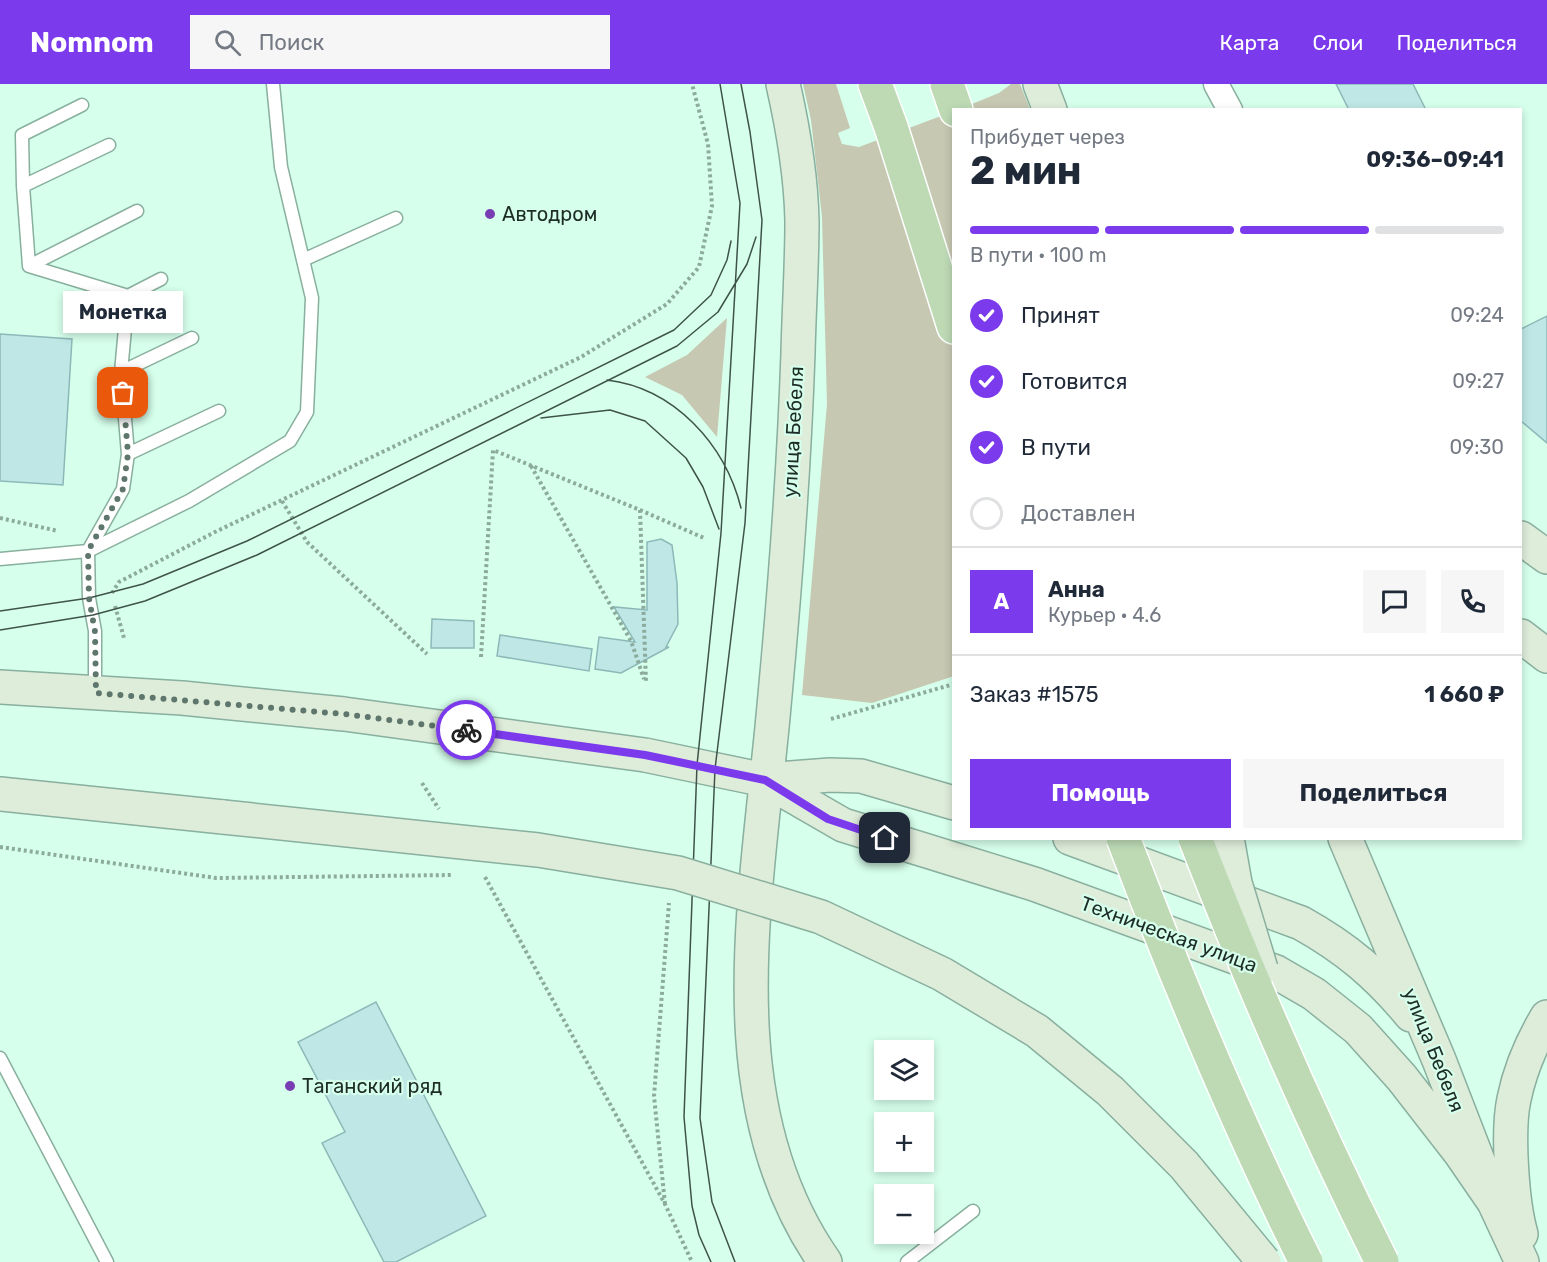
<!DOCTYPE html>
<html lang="ru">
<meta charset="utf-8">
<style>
body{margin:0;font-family:Rubik,sans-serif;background:#f6f6f7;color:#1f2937;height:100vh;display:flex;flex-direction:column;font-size:22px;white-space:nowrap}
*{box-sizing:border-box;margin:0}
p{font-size:20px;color:#747a83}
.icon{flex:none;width:33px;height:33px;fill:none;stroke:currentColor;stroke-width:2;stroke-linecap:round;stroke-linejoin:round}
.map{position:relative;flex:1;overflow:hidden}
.drawer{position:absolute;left:952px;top:24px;width:570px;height:732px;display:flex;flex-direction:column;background:#fff;border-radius:0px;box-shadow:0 3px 9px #0003}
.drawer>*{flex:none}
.tools{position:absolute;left:874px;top:956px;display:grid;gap:12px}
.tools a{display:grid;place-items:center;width:60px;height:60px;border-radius:0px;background:#fff;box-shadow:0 3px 9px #0003;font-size:30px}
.pin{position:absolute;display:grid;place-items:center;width:51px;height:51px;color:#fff;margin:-26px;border-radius:12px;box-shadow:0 3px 9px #0006}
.courier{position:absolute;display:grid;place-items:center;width:60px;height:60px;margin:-30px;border:4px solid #7c3aed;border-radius:50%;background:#fff;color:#222;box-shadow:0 2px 8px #0007}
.bubble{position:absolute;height:42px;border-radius:0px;background:#fff;box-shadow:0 3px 9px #0003;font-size:20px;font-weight:700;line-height:42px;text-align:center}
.headline em{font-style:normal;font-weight:700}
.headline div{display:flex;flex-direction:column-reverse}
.headline{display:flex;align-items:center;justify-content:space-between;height:102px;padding:0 18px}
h1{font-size:39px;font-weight:700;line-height:45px}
.bar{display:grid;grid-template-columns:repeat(4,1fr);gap:9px 6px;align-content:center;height:72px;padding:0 18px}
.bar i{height:8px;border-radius:4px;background:#e0e1e3}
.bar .current{background:#7c3aed}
.bar p{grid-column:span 4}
.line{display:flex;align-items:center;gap:15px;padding:0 18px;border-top:2px solid #e0e1e3}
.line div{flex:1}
.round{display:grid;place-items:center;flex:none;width:63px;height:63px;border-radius:0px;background:#f6f6f7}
ol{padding:0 18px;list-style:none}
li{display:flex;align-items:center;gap:18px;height:66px}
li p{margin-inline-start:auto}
li .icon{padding:6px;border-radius:50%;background:#7c3aed;color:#fff;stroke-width:4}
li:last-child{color:#747a83}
li i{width:33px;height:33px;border:3px solid #e0e1e3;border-radius:50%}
.cta{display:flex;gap:12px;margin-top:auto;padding:12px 18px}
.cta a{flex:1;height:69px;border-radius:0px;background:#7c3aed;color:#fff;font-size:24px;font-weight:700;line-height:69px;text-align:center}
.cta a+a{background:#f6f6f7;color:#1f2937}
header{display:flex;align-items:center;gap:36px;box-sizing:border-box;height:84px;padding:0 30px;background:#7c3aed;color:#fff}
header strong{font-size:28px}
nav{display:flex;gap:33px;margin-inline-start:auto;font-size:21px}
.search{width:420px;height:54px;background:#f6f6f7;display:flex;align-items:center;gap:15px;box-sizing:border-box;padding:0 21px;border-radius:0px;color:#747a83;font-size:22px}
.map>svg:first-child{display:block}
.green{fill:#c6c8b2}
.building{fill:#bee7e5;stroke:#8cb9b8;stroke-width:1.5}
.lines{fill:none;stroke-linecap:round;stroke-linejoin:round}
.lane-casing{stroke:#89af9e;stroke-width:15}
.street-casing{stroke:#89af9e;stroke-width:27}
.secondary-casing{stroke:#89af9e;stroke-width:36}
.primary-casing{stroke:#fff;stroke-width:36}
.path{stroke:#8cab9d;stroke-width:4;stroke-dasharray:3 3;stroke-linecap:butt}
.lane{stroke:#fff;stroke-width:12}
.street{stroke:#fff;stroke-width:24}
.secondary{stroke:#deecda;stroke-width:33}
.primary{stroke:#bddab5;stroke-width:33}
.tram{stroke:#3f534a;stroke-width:1.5}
.secondary-bridge-casing{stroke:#89af9e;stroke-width:36;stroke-linecap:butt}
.primary-bridge-casing{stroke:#fff;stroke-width:36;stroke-linecap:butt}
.secondary-bridge{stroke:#deecda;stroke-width:33}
.primary-bridge{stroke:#bddab5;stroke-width:33}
.done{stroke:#5e766b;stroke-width:6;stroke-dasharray:0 10.8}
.route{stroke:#7c3aed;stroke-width:8}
.poi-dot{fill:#783db3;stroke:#d6ffec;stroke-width:2}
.labels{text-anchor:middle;stroke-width:4.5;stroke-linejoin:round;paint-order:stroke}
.poi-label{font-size:20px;fill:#1d2c26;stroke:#d6ffec;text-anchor:start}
.street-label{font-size:20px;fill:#1d2c26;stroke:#d6ffec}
</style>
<header>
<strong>Nomnom</strong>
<div class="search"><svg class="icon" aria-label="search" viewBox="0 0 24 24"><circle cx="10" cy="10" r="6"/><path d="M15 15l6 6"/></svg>Поиск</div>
<nav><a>Карта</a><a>Слои</a><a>Поделиться</a></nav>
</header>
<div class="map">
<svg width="1547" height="1178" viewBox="0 0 1547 1178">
<rect width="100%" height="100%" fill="#d6ffec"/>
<path class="green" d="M803 0H836L850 44 838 49 842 60 859 63 954 27V592L872 619 802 611 827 320 822 133 811 36Z
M1011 0H1020L1030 25 957 26 999 9Z
M727 234 717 353 682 311 645 293 687 271Z"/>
<path class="building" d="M1336 0H1413L1426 26H1349Z
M1547 232V359L1521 337V245Z
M0 250 72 255 63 401 0 397Z
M661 455 672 461 677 499 678 540 666 563H669L621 589 595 585 599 553 635 558 614 523 647 526V458Z
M432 535 474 537V564H431Z
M500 551 592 565 589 587 497 572Z
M376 918 486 1132 396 1178H384L322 1059 345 1048 298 958Z"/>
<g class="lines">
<g class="lane-casing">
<path id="lane" d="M82 21 22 51 23 102 29 182 128 212 121 288 128 370 123 405 88 467 89 514 95 547V607
M23 102 109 61
M303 176 396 134
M29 182 137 127
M128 212 161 195
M121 288 192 254
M128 370 219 327
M0 475 88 467 189 417 290 357 307 328 312 214 281 83 273 0
M0 974 107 1178
M907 1178 973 1127"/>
</g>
<g class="street-casing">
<path id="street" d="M1216 0 1230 26"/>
</g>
<g class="secondary-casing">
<path id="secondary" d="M783 0C793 44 801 91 802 137 802 181 799 225 798 269 794 387 785 505 774 622 758 804 712 1017 825 1178
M1040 0 1050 26
M1521 454 1547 473
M1521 552 1547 572
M0 603 182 614 344 630 645 671 765 696 830 691 861 692 954 719
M765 696 843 741 1034 800 1276 888 1314 910 1358 945 1402 994 1461 1070 1494 1118
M0 710 223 733
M1070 754 1301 839C1346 864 1378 891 1411 931
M1345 754 1439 976 1494 1118 1522 1178
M1521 1150C1512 1119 1507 1047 1514 1015 1520 986 1532 958 1547 933"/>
</g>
<g class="primary-casing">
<path id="primary" d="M875 0 891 43 954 243
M947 0 956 26"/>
</g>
<path class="path" d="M531 382 631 557 644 595
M282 417 307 458 427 570
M640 426 704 454
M0 434 58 447
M112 509 119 498 215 448 581 273 667 220 699 183 712 122 708 60 692 0
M115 522 124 554
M481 573 493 366 640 426 646 598
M831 635 954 600
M422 699 439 725
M0 763 216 794 453 791
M485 793 665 1120 692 1178
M665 1120 654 1012 669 819"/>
<use href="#lane" class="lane"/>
<use href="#street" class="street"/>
<use href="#secondary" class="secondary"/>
<use href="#primary" class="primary"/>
<path class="tram" d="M607 296C674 304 725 360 741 424
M541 334 610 326 645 337 686 374 703 403 719 445
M0 527 89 514 143 500 247 457 674 246 711 211 727 176 731 157
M0 546 93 531 145 517 257 471 677 262 718 228 747 180 756 153
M711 1178 699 1151 692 1122 684 1033 697 681 721 449 740 119 720 0
M735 1178 712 1118 700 1034 715 685 745 439 762 136 750 48 741 0"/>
<g class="secondary-bridge-casing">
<path id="secondary-bridge" d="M223 733 538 766 678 789 821 833 942 890 1037 947 1110 1007 1184 1081 1264 1178
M1227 754 1235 799 1261 885"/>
</g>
<g class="primary-bridge-casing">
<path id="primary-bridge" d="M1123 754C1178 898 1237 1040 1306 1178
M1195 754C1251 898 1313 1040 1382 1178"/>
</g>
<use href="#secondary-bridge" class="secondary-bridge"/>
<use href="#primary-bridge" class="primary-bridge"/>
</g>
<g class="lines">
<path class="done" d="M123 309 128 370 123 405 88 467 89 514 95 548 96 609 344 630 466 646"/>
<path class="route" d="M466 646 645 671 765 696 828 735 885 754"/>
</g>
<g class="poi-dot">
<circle cx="490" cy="130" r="6"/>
<circle cx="290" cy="1002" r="6"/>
</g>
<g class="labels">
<g class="poi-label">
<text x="502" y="137">Автодром</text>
<text x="302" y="1009">Таганский ряд</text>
</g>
<g class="street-label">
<text transform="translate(793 348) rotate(-87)" y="7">улица Бебеля</text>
<text transform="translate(1169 850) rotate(20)" y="7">Техническая улица</text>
<text transform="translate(1434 966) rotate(68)" y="7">улица Бебеля</text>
</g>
</g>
</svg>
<div class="tools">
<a><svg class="icon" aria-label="layers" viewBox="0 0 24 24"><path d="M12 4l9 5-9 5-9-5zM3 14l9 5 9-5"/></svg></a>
<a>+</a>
<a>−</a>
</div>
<div class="pin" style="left:123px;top:309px;background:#ea580c"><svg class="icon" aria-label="bag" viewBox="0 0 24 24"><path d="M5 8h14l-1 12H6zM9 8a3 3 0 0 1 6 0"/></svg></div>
<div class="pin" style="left:885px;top:754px;background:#1f2937"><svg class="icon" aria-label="home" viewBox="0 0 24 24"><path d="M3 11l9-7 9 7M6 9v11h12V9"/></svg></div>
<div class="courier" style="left:466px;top:646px"><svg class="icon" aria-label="bike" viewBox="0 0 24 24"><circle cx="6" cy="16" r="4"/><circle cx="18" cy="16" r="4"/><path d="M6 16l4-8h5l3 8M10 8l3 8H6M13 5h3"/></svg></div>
<div class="bubble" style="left:63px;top:207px;width:120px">Монетка</div>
<section class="drawer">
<div class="headline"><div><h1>2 мин</h1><p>Прибудет через</p></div><em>09:36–09:41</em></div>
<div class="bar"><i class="current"></i><i class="current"></i><i class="current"></i><i></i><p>В пути · 100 m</p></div>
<ol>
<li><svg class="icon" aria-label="check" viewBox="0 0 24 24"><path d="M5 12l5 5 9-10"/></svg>Принят<p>09:24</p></li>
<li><svg class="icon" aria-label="check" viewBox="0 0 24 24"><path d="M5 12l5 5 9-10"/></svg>Готовится<p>09:27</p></li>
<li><svg class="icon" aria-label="check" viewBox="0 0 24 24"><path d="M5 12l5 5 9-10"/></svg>В пути<p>09:30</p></li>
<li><i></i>Доставлен</li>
</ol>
<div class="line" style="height:108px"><b class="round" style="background:#7c3aed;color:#fff">А</b><div><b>Анна</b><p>Курьер · 4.6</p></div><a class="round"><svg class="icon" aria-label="chat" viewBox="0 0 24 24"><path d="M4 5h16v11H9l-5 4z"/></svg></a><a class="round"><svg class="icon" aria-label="phone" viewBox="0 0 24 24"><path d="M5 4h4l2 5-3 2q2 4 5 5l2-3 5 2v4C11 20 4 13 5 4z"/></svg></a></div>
<div class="line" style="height:78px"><div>Заказ #1575</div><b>1 660 ₽</b></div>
<div class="cta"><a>Помощь</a><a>Поделиться</a></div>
</section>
</div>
